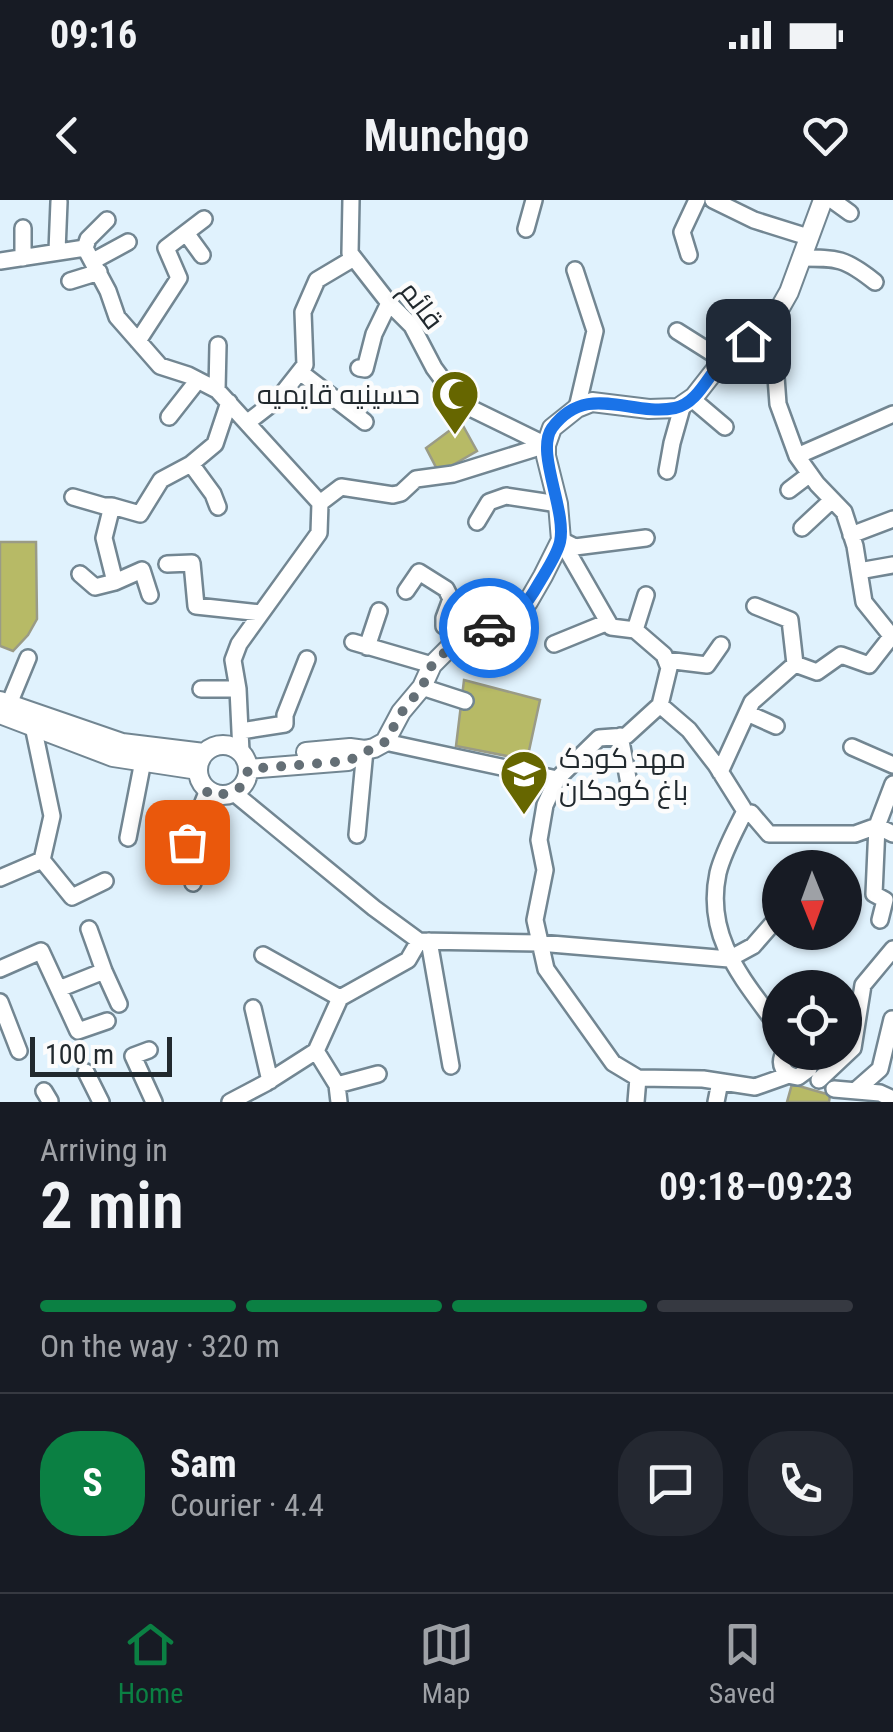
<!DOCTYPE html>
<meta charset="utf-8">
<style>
body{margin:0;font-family:"Roboto Condensed",Cairo,sans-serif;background:#242831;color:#f1f3f6;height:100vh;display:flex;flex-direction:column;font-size:38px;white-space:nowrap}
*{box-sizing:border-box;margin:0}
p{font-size:32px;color:#9ea1a6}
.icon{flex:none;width:55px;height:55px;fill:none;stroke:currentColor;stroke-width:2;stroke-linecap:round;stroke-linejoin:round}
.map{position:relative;height:902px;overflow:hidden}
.side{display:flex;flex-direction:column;background:#171b24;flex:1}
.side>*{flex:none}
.needle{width:65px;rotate:179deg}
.controls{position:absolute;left:762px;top:650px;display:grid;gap:20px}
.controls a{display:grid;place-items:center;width:100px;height:100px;border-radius:50%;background:#171b24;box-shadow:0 2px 8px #0004;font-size:50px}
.scale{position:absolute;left:30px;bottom:25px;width:142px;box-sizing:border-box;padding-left:10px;border:5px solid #21292e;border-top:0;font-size:28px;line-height:35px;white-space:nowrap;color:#21292e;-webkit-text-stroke:8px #fcfcfc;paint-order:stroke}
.pin{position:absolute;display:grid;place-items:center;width:85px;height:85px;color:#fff;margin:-42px;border-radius:20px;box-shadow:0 5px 15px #0006}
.courier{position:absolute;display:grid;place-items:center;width:100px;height:100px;margin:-50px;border:8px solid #1a73e8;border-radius:50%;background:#fff;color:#222;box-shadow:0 2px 12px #0007}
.summary em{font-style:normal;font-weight:600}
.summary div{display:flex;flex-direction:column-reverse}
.summary{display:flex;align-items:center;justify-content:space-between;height:170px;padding:0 40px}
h1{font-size:65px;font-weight:600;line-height:75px}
.bar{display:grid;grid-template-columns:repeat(4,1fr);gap:15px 10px;align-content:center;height:120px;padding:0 40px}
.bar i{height:12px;border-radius:8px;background:#363941}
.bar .current{background:#0b8043}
.bar p{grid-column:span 4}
.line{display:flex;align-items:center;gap:25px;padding:0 40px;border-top:2px solid #363941}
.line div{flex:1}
.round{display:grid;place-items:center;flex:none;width:105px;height:105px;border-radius:40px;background:#242831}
.status{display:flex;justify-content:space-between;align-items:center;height:70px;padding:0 50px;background:#171b24;direction:ltr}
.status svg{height:28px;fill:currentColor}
header{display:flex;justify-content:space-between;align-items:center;height:130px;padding:0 40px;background:#171b24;font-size:45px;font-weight:600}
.tab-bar{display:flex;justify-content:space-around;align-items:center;height:140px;border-top:2px solid #363941;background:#171b24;font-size:28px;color:#9ea1a6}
.tab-bar a{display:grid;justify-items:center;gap:5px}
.tab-bar .current{color:#0b8043}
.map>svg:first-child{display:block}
.building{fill:#b7ba66;stroke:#9a9b86;stroke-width:2.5}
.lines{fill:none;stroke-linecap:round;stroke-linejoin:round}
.minor-casing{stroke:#728692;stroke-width:20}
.major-casing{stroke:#728692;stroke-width:22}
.minor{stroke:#fff;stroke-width:15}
.major{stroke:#fff;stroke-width:18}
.done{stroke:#646f76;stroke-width:10;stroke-dasharray:0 18}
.route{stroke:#1a73e8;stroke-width:12}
.labels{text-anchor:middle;stroke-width:9;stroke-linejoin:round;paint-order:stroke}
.street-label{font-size:28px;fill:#21292e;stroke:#fcfcfc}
.poi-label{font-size:28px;fill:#21292e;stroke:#fcfcfc;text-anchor:end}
</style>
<div class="status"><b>09:16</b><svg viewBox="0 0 49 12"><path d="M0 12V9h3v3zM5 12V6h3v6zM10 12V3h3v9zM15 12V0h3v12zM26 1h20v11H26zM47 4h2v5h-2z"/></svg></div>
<header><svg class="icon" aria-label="back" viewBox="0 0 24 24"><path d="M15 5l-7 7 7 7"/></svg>Munchgo<svg class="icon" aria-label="heart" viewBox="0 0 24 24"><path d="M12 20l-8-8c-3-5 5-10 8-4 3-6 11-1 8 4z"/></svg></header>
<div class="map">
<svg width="893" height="902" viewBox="0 0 893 902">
<rect width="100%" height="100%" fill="#e0f2fd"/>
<path class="building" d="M461 222 477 251 439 273 426 248Z
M0 342H36L37 419 28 435 13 451 0 446Z
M464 480 540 500 527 560 456 546Z
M792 884 830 895 829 902H787Z"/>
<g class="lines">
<g class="minor-casing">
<path id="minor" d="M351 0 350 53 389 103 412 126 434 168 460 203 546 245
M713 0 754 20 808 37
M832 0 850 13
M23 28V58
M526 29 534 0
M186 33 202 55
M85 48 88 39 107 20
M57 51 59 2
M689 55 682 32 697 0
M801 58C838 58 845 58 875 82
M0 61 85 48 108 91 117 117 160 166 188 175 217 190 320 303
M93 61 128 42
M575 70 595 131 577 208
M70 81 99 72
M772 122 778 204 797 256 817 284 844 312 855 346 864 402 893 438
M677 131 723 160
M138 141 179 78 166 48 204 19
M359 168 365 169 374 134 389 103
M300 172 365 222
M217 190 218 145
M692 199 725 227
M169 217 198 180
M248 222 279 198 305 165 303 112 317 80 354 58
M797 256 893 214
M191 264 213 294 218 307
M667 271 672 243 683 204
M789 290 810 274
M73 297 104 306H112
M320 303 341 287 393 295 401 293 416 279 453 274 546 245
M477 322 489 302 506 296 558 304
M802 328 832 300
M851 335 893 319
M561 340 611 427 635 430 664 455 669 468 660 505 626 536 599 538 557 579 545 605 539 640 545 670 535 720 546 769 613 863 638 878 703 879 755 887 789 875
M561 340 575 347 646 338
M167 364 192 363 196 406 261 413
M859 371 893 365
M80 374 95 387 115 382 104 338 112 306 140 314 161 280 191 264 215 244 229 202
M115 382 142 370 150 395
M406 391 419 372 446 389 451 399 444 418V426L464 438
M755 406 790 420 795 464
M635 430 646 395
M353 442 432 465
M554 444 608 422
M367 447 379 411
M666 460 707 465 721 445
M422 487 465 501
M201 489H238
M9 504 28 458
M660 505 689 530 716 565 743 608
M747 513 776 526
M33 526 52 616 42 660
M241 531 285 524V515L307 459
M620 536 631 594
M385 542 557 579
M852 547 893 565
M241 552 238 489 233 460 239 444 319 333 320 303
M720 572 752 502 795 464 817 472 841 455 869 465 891 437
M234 593 374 708 419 741 539 743 729 759 753 746 780 715
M751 613 769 634H855L877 626 893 584
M743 615C734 633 723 653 718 673 704 739 745 781 780 830
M357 635 365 550
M128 638 143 561
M42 660 72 697 105 681
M0 678 42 660
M193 683 187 642 208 590
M880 720 885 700 874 694 877 626 893 634
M89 729 104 771 119 804
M429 741 451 866
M263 755 340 798
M0 769 41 751 78 831 107 821
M59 789 104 771
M0 802 19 851
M253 808 270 881
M149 850 133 856 154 902
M316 851 337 885 339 902
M785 852C777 864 784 876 798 877L809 869 810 860 806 852
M86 872 101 902
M819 880 853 848 863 785 893 749
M337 885 378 874
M834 889 880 893 893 899
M44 891 50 901
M855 891 880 869 892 819
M230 902 266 883 316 851 340 798 408 760 419 741
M636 902 638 878
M716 902 720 882"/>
</g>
<g class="major-casing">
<path id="major" d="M0 501 122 543 204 553
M0 514 113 557 198 570
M198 570a25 25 0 1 1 50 0a25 25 0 1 1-50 0Z
M306 552 350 548 365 550
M248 569 348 561 365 550 374 548 385 542 401 512 422 487 432 465 452 445 517 414 528 402 543 376 561 340 558 304 546 256V245L552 228 577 208 592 202 649 209 678 208 694 197 723 160 772 122 789 92 823 0"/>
</g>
<use href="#minor" class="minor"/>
<use href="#major" class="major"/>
</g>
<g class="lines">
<path class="done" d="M187 642 208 590C228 600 245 591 248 569L348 561 385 542 402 512 422 487 432 465 452 445 489 428"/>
<path class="route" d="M489 428C516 417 525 408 539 383 546 371 557 355 560 342 567 310 535 252 552 228 587 181 630 217 675 208 698 203 708 175 723 160 731 153 740 147 748 141"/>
</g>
<defs>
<g id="mosque-pin" transform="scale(2.5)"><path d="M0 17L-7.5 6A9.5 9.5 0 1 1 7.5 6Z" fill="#660" stroke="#fcfcfc"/><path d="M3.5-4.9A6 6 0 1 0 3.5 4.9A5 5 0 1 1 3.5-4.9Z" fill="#fff"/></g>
<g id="school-pin" transform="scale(2.5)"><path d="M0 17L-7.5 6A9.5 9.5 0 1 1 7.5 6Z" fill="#660" stroke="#fcfcfc"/><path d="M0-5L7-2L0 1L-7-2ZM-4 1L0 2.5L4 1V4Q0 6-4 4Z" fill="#fff"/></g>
</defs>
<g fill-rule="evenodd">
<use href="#mosque-pin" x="455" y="194"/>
<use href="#school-pin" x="524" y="574"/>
</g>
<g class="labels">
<g class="street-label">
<text transform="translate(422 105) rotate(53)" y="10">قائم</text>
</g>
<g class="poi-label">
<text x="420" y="204">حسینیه قایمیه</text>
<text x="559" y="568" text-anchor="start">مهد کودک<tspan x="559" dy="32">باغ کودکان</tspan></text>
</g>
</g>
</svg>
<div class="controls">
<a><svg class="needle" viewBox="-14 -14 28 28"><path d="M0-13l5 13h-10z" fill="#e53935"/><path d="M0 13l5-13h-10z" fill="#9ea1a6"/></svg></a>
<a><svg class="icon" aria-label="locate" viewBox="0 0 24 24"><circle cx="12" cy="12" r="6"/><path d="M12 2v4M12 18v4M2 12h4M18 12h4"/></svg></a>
</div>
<div class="scale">100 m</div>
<div class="pin" style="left:187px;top:642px;background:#ea580c"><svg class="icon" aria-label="bag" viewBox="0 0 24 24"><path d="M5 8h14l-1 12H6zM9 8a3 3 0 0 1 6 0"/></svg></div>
<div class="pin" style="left:748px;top:141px;background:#1f2937"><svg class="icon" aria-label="home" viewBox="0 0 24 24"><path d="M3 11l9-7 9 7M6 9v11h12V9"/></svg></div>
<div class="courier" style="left:489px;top:428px"><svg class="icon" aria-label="car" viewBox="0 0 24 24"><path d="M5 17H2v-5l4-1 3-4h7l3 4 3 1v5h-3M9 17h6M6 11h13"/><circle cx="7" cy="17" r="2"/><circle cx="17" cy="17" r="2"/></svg></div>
</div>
<section class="side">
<div class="summary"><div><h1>2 min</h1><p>Arriving in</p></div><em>09:18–09:23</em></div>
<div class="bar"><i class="current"></i><i class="current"></i><i class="current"></i><i></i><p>On the way · 320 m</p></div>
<div class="line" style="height:180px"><b class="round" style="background:#0b8043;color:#fff">S</b><div><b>Sam</b><p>Courier · 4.4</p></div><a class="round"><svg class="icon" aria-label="chat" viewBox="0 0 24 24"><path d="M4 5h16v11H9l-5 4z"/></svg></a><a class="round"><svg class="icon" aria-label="phone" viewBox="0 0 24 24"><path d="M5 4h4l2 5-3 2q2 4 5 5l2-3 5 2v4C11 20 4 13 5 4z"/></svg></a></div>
</section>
<nav class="tab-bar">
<a class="current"><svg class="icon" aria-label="home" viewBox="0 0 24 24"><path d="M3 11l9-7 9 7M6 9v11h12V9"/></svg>Home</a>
<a><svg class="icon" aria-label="map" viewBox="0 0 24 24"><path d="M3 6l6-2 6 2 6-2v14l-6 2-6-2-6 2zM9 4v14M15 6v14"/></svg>Map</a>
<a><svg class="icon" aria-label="saved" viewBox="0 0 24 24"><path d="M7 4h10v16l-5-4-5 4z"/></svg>Saved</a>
</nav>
